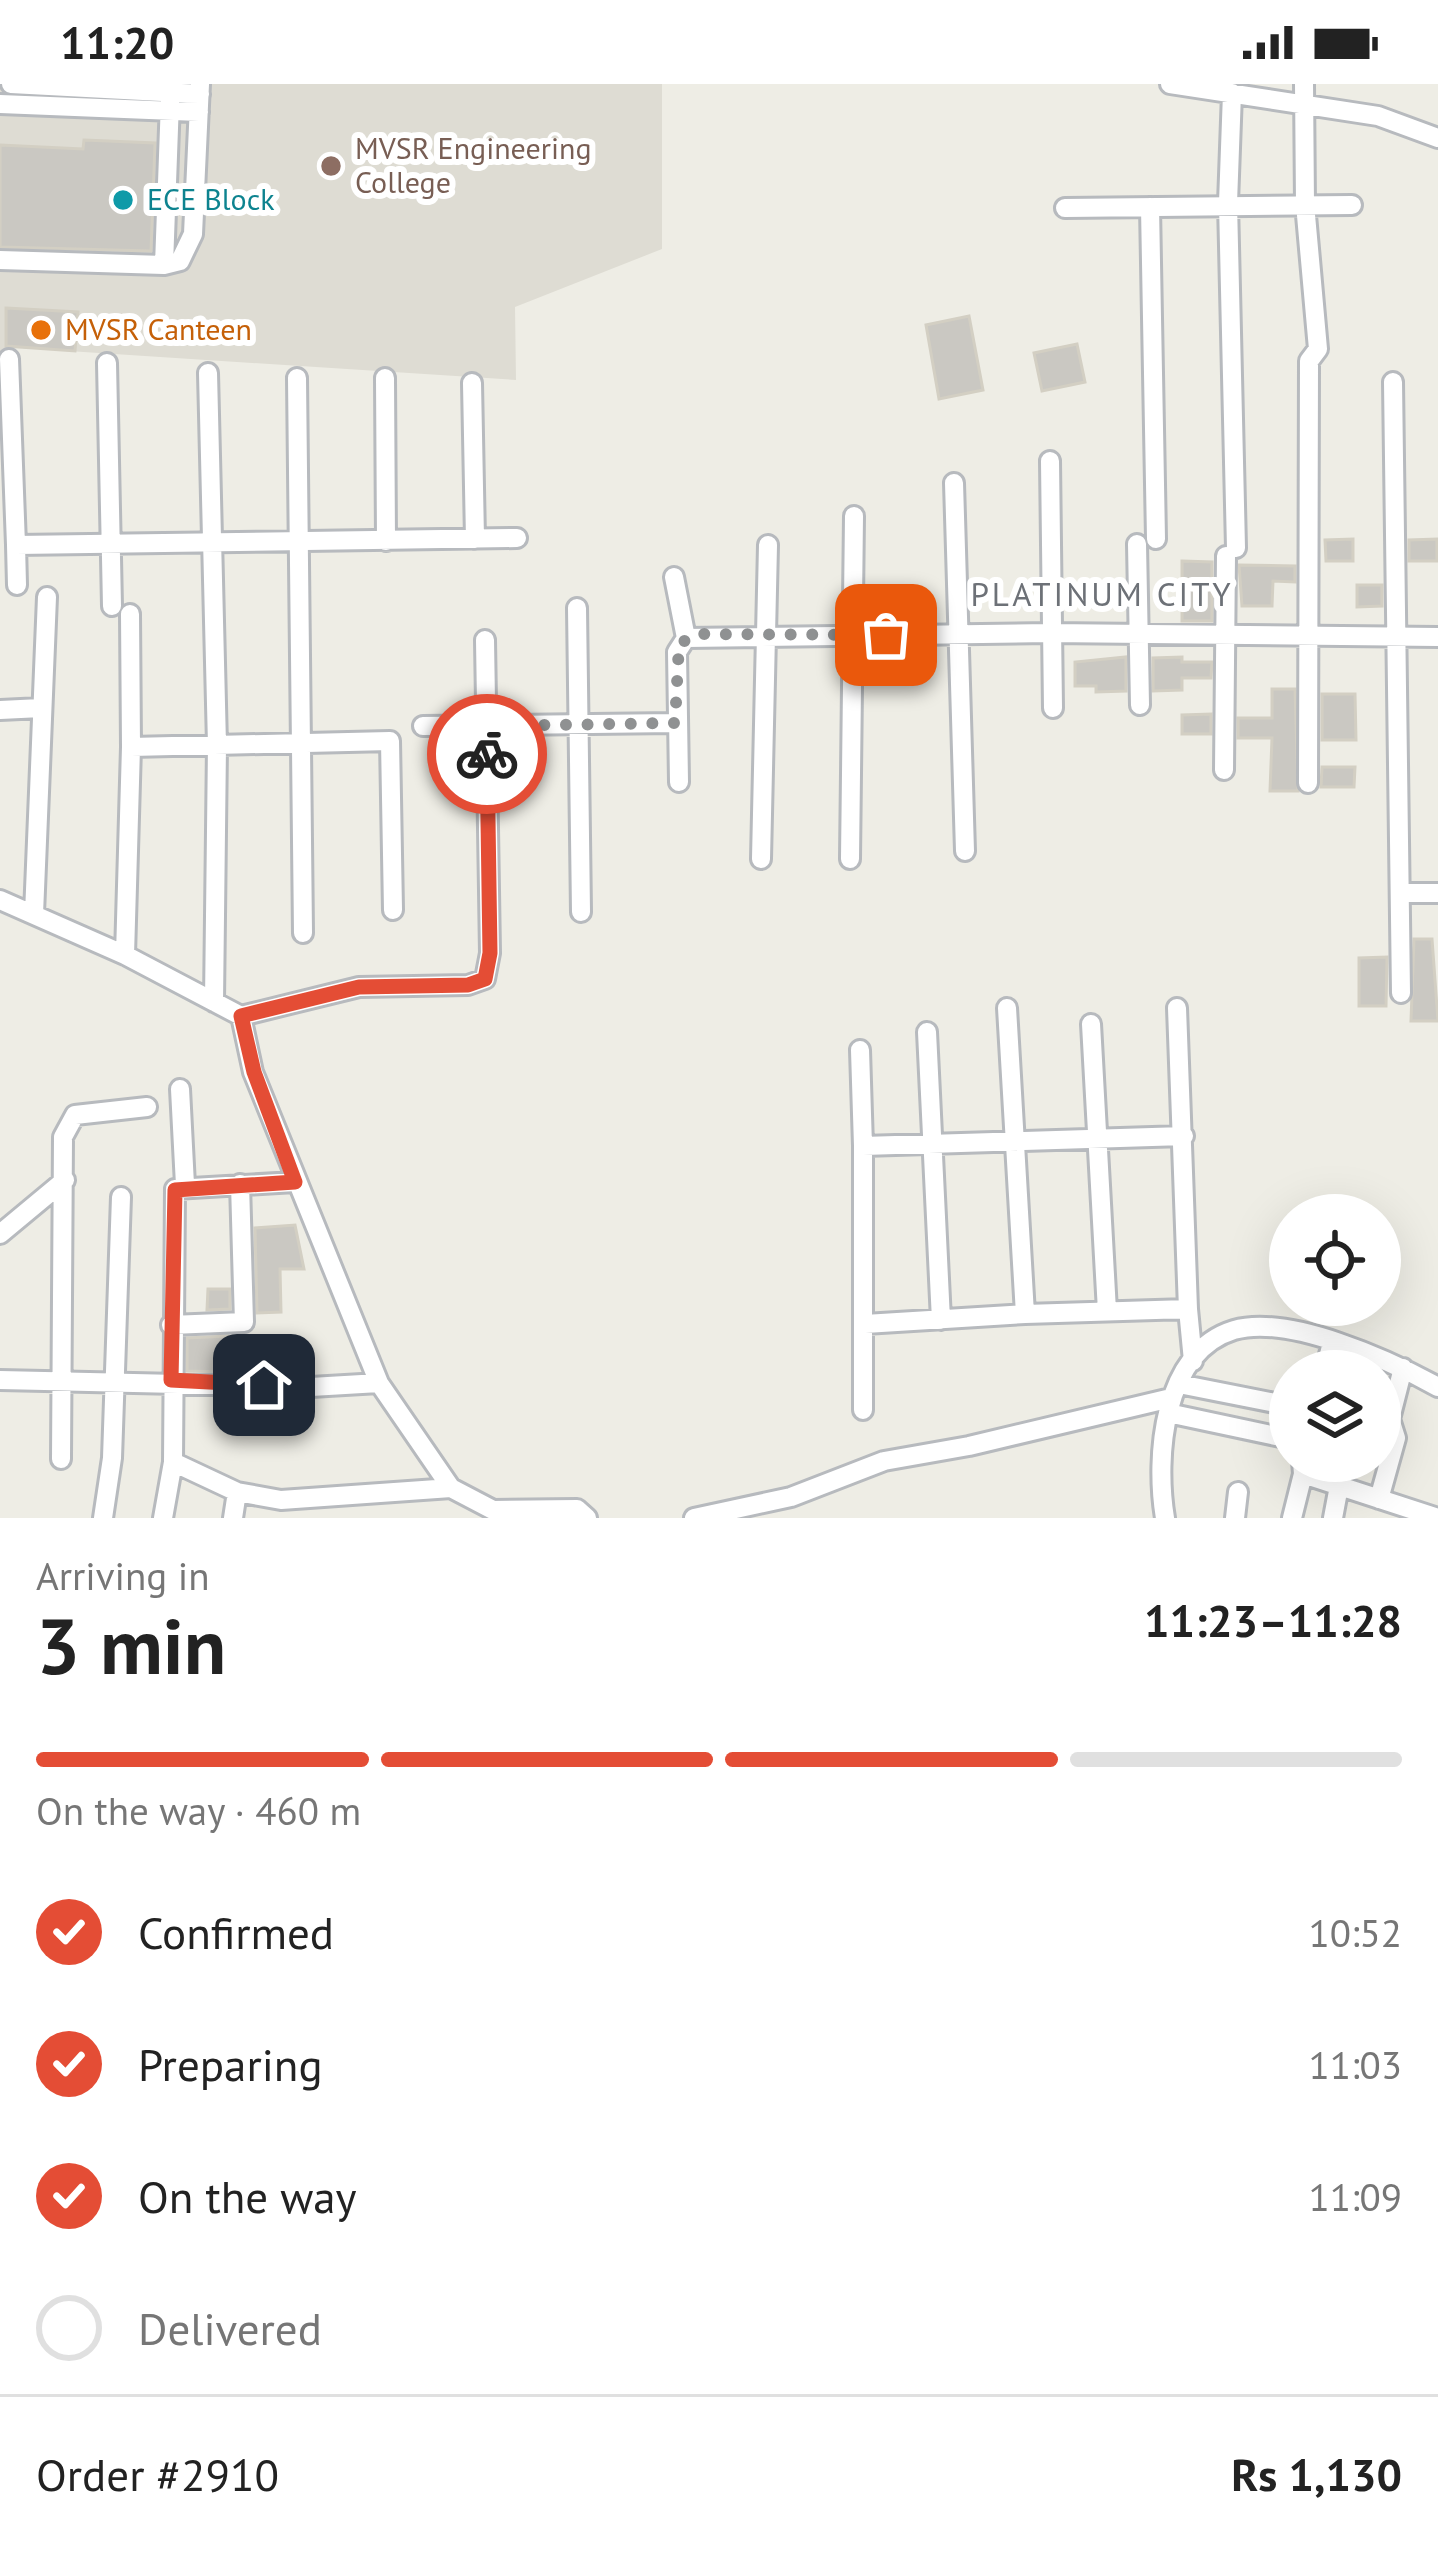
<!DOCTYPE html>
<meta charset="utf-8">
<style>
body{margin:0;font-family:"PT Sans",sans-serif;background:#f6f6f6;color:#222;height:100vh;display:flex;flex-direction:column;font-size:45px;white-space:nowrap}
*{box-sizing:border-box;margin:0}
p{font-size:39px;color:#767676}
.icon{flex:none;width:66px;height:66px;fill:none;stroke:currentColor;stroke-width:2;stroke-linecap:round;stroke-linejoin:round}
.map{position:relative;height:1434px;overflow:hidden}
.sheet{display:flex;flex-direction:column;background:#fff;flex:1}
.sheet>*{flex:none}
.tools{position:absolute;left:1269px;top:1110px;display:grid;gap:24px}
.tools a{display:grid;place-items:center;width:132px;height:132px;border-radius:50%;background:#fff;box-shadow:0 12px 48px #0002;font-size:60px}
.pin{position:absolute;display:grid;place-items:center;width:102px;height:102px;color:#fff;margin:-51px;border-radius:24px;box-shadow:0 6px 18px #0006}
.courier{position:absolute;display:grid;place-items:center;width:120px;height:120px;margin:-60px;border:9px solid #e44d35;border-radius:50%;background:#fff;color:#222;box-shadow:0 3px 15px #0007}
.head em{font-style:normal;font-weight:700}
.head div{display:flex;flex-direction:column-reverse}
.head{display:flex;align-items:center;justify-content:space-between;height:204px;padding:0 36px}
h1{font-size:78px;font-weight:700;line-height:90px}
.bar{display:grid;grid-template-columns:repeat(4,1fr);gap:18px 12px;align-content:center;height:144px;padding:0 36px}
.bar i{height:15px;border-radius:9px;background:#e0e0e0}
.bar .on{background:#e44d35}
.bar p{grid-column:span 4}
.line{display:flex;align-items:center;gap:30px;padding:0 36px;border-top:3px solid #e0e0e0}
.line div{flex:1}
ol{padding:0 36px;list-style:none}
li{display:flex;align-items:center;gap:36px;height:132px}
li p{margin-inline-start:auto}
li .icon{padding:12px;border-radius:50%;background:#e44d35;color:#fff;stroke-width:4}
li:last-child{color:#767676}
li i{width:66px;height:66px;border:6px solid #e0e0e0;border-radius:50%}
.status{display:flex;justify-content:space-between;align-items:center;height:84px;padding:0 60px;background:#fff;direction:ltr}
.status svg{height:33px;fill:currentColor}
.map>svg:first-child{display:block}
.education{fill:#dedcd3}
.building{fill:#cac8c2;stroke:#d3cfc3;stroke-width:3}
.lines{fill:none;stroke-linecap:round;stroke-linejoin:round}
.minor-casing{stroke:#b7babe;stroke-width:24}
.minor{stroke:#fff;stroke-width:18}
.done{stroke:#8f9192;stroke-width:12;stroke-dasharray:0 21.6}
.route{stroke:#e44d35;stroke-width:15}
.education-dot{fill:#8d6e63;stroke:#fff;stroke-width:4.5}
.culture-dot{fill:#0f9aa8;stroke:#fff;stroke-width:4.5}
.food-dot{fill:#e8710a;stroke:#fff;stroke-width:4.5}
.labels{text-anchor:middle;stroke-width:12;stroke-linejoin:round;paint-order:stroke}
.education-label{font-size:30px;fill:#785e54;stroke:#fff;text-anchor:start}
.culture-label{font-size:30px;fill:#0d838f;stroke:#fff;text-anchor:start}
.food-label{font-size:30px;fill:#c56008;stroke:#fff;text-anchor:start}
.neighbourhood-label{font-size:33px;letter-spacing:3px;fill:#6d7177;stroke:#fff}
</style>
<div class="status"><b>11:20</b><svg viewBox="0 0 49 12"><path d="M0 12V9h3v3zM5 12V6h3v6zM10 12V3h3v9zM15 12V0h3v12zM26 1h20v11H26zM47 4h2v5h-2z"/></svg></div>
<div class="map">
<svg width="1438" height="1434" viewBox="0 0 1438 1434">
<rect width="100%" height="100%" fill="#eeede5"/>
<path class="education" d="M0 0H662V165L515 223 516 296 7 263 0 297Z"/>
<path class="building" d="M84 56 155 59 151 167 0 163V61L83 65Z
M6 224 78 228 75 267 6 262Z
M969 232 983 306 939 315 926 241Z
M1077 260 1085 298 1042 307 1034 269Z
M1353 455V477H1326L1325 456Z
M1437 455V477H1409V456Z
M1182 477 1212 478V537H1182Z
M1239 481 1295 482V498L1273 497 1272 522H1242Z
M1357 501H1382V522L1357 523Z
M1126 573V607L1096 608V602H1075V578Z
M1182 573V578H1212L1211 594H1182V606L1153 607V574Z
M1272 605H1295L1298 707H1270L1272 654H1238V634H1272Z
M1322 610H1355L1356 656H1322Z
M1211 630V650H1182V631Z
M1322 683H1355L1354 703H1321Z
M1414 855H1432L1438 937H1411Z
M1387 873 1386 922H1359V874Z
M295 1141 304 1185H280L281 1228 257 1229 255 1144Z
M208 1205H230V1225L207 1226Z
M228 1252 226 1288 187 1287V1254Z"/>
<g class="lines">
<g class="minor-casing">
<path id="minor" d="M11 0 200 10
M1170 0 1378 32 1438 54
M1304 0 1305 120 1318 265 1309 277 1308 699
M1232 9 1228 119 1236 464
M0 20 199 28
M1150 123 1156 455
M1065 124 1352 121
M0 176 164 181 180 177 193 150 200 0
M164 181 170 17
M9 275 16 461
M107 279 112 522
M208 289 217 661 214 918
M297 294 303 849
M385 294 386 457
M1393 298 1401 909
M472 299 475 455
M1050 377 1053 624
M954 399 965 767
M1137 460 1140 621
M674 493 686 554 677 568 679 698
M17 501 16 461 517 454
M577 524 581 828
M130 530 131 663
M686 554 1049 549 1438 553
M0 626 41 624
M423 642 675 639
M1224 686 1226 472
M761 775 768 461
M850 775 854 432
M1401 809H1438
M0 816 125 871 241 932 253 988 379 1299 451 1404 493 1426 577 1425 587 1434
M34 830 47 513
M125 871 131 663 390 657 393 826
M1007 924 1025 1230 1188 1225 1177 924
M241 932 359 903 468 901 485 895 490 869 485 556
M1091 940 1107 1227
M927 948 941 1236
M860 966 863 1062 1184 1052
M180 1005 185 1101
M863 1062V1326
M0 1150 65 1096
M1188 1225 1193 1277
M865 1240 1025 1230
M171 1241 244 1238 240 1100
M1325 1287 1332 1258
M0 1296 311 1303 379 1299
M1179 1300 1290 1322
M1168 1329 1290 1355
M61 1375 63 1053 75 1031 147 1023
M1302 1377 1303 1390 1438 1434
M173 1378 237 1408 281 1416 451 1404
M1379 1415 1396 1354 1390 1335 1403 1284
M103 1434 112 1374 121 1113
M163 1434 173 1378 175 1105 295 1098
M233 1434 237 1408
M694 1434 791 1413 884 1377 969 1362 1171 1314
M1165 1434C1155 1374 1162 1268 1234 1246 1289 1230 1391 1277 1438 1303
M1235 1434 1238 1408
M1292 1434 1303 1390
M1333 1434 1339 1402"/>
</g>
<use href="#minor" class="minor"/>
</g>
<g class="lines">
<path class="done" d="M487 670 486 642 675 639 679 560 697 550 886 551"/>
<path class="route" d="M264 1301 171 1296 175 1106 295 1098 254 988 241 932 359 903 468 901 485 895 490 869 487 670"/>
</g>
<circle class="education-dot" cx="331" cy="82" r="12"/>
<circle class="culture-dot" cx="123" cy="116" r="12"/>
<circle class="food-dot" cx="41" cy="246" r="12"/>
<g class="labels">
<g class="education-label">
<text x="355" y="75">MVSR Engineering<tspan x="355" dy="34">College</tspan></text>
</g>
<g class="culture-label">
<text x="147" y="126">ECE Block</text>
</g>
<g class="food-label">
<text x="65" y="256">MVSR Canteen</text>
</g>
<g class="neighbourhood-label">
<text x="1102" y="522">PLATINUM CITY</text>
</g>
</g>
</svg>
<div class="tools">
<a><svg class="icon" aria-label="locate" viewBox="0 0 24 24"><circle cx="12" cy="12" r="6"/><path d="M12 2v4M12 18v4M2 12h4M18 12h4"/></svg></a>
<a><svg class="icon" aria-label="layers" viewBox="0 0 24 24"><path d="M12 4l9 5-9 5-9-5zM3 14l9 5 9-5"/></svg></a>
</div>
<div class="pin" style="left:886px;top:551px;background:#ea580c"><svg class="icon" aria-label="bag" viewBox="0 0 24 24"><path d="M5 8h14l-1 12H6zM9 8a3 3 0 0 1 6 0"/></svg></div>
<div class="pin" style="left:264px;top:1301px;background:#1f2937"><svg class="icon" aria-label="home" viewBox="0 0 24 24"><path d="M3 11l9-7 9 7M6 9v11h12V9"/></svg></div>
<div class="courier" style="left:487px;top:670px"><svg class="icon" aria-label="bike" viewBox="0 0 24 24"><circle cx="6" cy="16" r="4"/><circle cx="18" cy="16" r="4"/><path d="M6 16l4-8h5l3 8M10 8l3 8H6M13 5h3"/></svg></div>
</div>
<section class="sheet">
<div class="head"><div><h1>3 min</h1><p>Arriving in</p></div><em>11:23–11:28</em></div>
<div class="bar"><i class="on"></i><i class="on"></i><i class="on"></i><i></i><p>On the way · 460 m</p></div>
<ol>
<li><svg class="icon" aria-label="check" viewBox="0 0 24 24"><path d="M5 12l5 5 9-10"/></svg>Confirmed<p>10:52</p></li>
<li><svg class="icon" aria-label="check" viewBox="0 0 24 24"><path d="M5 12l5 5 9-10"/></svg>Preparing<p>11:03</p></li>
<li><svg class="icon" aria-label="check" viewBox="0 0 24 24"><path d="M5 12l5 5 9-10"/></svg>On the way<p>11:09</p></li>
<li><i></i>Delivered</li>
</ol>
<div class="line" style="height:156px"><div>Order #2910</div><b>Rs 1,130</b></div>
</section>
